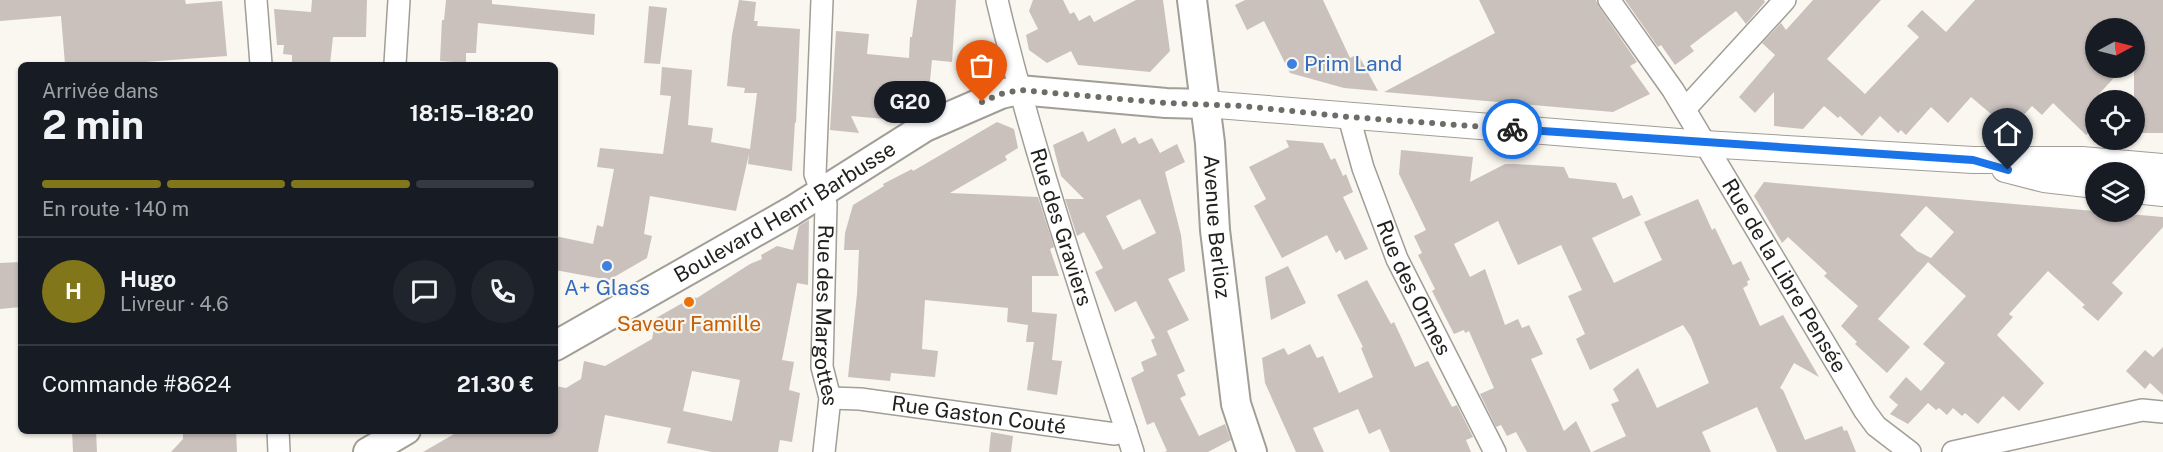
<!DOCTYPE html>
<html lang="fr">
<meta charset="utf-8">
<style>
body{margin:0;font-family:"Public Sans",sans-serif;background:#20242c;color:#f1f3f6;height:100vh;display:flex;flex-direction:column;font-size:22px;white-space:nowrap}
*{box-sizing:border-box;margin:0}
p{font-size:20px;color:#9ea1a6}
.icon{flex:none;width:33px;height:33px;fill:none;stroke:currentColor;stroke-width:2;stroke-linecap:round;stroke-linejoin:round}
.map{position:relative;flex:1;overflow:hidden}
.side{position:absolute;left:18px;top:62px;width:540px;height:372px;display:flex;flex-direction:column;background:#171b24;border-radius:9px;box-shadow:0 2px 4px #0004}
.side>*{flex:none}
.needle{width:39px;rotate:83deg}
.controls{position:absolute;left:2085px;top:18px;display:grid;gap:12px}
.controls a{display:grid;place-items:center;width:60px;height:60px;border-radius:50%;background:#171b24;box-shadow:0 2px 4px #0004;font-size:30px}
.pin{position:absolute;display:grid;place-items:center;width:51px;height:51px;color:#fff;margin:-62px -26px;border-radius:50% 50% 50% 0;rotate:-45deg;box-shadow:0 0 6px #0007}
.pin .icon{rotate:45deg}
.courier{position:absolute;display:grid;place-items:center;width:60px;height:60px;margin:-30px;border:4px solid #1a73e8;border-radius:50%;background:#fff;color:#222;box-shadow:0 2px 8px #0007}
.bubble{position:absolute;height:42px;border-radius:21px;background:#171b24;box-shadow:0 2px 4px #0004;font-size:20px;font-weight:700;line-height:42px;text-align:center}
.head em{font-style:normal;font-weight:700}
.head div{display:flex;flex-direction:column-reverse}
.head{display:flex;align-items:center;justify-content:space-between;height:102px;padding:0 24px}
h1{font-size:39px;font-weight:700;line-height:45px}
.bar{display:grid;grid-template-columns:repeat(4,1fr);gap:9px 6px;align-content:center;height:72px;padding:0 24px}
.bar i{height:8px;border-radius:4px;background:#363941}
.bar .selected{background:#82761a}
.bar p{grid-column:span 4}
.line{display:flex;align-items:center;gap:15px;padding:0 24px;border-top:2px solid #363941}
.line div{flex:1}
.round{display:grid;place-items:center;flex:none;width:63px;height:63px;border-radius:32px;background:#20242c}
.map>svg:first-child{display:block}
.building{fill:#cac1bd;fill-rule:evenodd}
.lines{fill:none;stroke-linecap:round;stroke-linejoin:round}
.minor-casing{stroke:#a09e96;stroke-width:24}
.tertiary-casing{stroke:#a09e96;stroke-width:28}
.secondary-casing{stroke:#a09e96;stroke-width:32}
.minor{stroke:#fff;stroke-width:21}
.tertiary{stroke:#fff;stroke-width:26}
.secondary{stroke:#fff;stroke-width:28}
.done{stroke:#6d6c67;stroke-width:6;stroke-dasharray:0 10.8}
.route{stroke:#1a73e8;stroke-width:8}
.shop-dot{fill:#3f7fe0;stroke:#f9f7ef;stroke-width:2}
.food-dot{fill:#e8710a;stroke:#f9f7ef;stroke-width:2}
.labels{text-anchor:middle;stroke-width:4.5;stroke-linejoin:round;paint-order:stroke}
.shop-label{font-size:21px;fill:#366cbe;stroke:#f9f7ef;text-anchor:start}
.street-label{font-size:21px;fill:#21211e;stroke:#f9f7ef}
.food-label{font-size:21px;fill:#c56008;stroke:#f9f7ef}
</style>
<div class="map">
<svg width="2163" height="452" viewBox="0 0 2163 452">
<rect width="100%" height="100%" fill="#f9f7ef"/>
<path class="building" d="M0 0H185L186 4 222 1 227 56 118 64H65L61 16 0 21Z
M312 0H367L366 37H333L330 64H292V55L283 54 284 45H277L274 9 311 12Z
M446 0H492V4L595 14 594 35 478 23 476 53H466V63L440 61 442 20H444Z
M739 0 756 2 754 21H758L757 26 800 29 796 123 795 122 792 171 748 164 749 154 736 211 650 196 644 234 652 236 647 258 609 280 555 270V236L593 244 597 225 603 227 614 169 597 167 600 148 663 154 671 96 660 95 662 67 692 70 688 125 713 128 711 142 750 149 757 93H744L745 88 727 86 732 35Z
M917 0H956L952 62 932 60 928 102 897 120 851 116 859 133 830 130 836 31 869 34 867 54 909 58 910 37H912Z
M1033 0H1063L1070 14 1074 12 1079 21 1090 15 1094 22 1136 0H1163L1170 51 1150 72 1078 65 1071 51 1047 63 1029 50 1026 35 1038 29 1029 11Z
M1245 0H1323L1350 58 1358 54 1378 91 1344 88 1290 73 1264 21 1247 30 1235 5Z
M1479 0H1596L1599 7 1637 62 1630 66 1650 94 1613 112 1384 92 1495 33Z
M1625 0H1764L1765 2 1746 24 1736 11 1690 46 1694 51 1675 65 1661 45 1658 47Z
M1813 0H1881L1827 59 1865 94 1919 37 1907 26 1922 10 1946 32 1975 0H2163V133H2134V28H2096V68H2123L2088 106 2096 114V126L2086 135 2053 103 2042 115 2032 106 2010 130 1971 97 1948 123 1931 107 1906 135 1901 130 1898 133 1880 116 1862 136 1840 116 1838 118 1824 106 1803 129 1774 126V92L1755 113 1739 97 1775 55 1762 43 1781 23 1786 30Z
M649 6 667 8 660 64 644 63Z
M997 122 1014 129 1018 148 1005 156 1007 160 950 193 1038 197 1054 247 1050 249 1059 276H1032V312L1057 314 1052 360 1062 361 1057 395 1027 390 1034 342H1026L1028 325 1007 322 1008 308 925 300 922 349 938 351 935 377 891 373 890 381 848 377 857 294 859 250H844L845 233 853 205 884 186 883 184 912 169 913 171Z
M1115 128 1122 144 1135 137 1139 144 1152 138 1160 153 1177 144 1185 162 1165 172 1181 235 1185 271 1168 279 1189 320 1167 331 1185 371 1177 375 1186 395 1180 398 1199 436 1225 424 1231 440 1208 452H1164L1167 451 1154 422 1147 425 1131 378 1144 371 1141 362 1157 355 1151 340 1155 338 1136 301 1115 312 1095 272 1103 268 1084 232 1077 236 1065 199H1084L1061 176 1053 145 1083 131 1088 142ZM1140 199 1156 233 1123 250 1106 216Z
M1286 140 1323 143 1331 160 1335 158 1343 176 1346 174 1353 192 1343 197 1368 249 1345 260 1340 250 1336 253 1327 235 1282 258 1254 206 1266 199 1249 167 1289 147Z
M1401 150 1473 157 1470 182 1505 164H1515L1564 167 1569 178 1616 183 1623 199 1632 195 1641 215 1592 238 1614 283 1662 260 1644 222 1698 199 1712 230 1715 228 1733 265 1741 261 1750 280 1747 281 1748 285 1743 288 1760 326 1783 315 1819 377 1794 363 1780 388 1783 390 1805 440 1842 426 1844 431 1847 430 1856 452H1777L1757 407 1702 432 1711 452H1592L1626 436 1611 404 1619 401 1613 389 1638 368 1657 408 1709 383 1691 337 1683 325 1590 370 1576 339 1585 334 1568 296 1582 290 1561 245 1518 265 1498 221 1454 244 1470 277 1485 269 1505 325 1518 319 1522 328 1529 325 1543 354 1531 359 1564 431 1576 421 1591 452H1527L1516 432 1507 436 1501 425 1496 427 1480 394 1494 388 1469 331 1465 333 1464 330 1454 334 1432 291 1435 289 1418 255 1422 253 1414 236 1426 230 1399 174Z
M1764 182 2163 217V227L2112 283 2123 293 2098 321 2082 307 2085 305 2048 271 2009 314 2013 317 1997 335 2044 383 2019 411 2003 396 1978 424 1965 413 1962 416 1953 408 1947 415 1939 408 1936 410 1928 403 1908 424 1890 414 1898 405 1889 397 1906 377 1921 391 1945 363 1923 344 1966 296 1928 262 1878 319 1910 347 1887 373 1855 344 1857 342 1841 326 1858 306 1824 276 1827 273 1788 237 1782 243 1754 196ZM1926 206 1954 232 1931 258 1917 251 1900 235Z
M809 220 808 285 797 283 782 360 794 362 789 390 800 393 792 442 780 440 778 452H712L667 443 671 428 605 415 598 452H423L461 430H555V386L566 388 581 379 584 361 605 366 652 339 656 318 693 297 697 298 750 264 762 259 761 255 777 246 793 250 799 226ZM692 371 740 380 732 421 683 411Z
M21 262V307L0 309V263Z
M1288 266 1306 303 1271 320 1265 277Z
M1367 280 1391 324 1394 322 1415 367 1428 361 1452 407 1457 405 1473 437 1466 440 1471 452H1390L1380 429 1369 434 1358 409 1313 428 1324 452H1296L1265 383 1262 358 1284 348 1288 355 1310 344 1317 358 1323 356 1339 393 1373 377 1361 348 1363 347 1337 295Z
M2163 347V395L2150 383 2145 389 2126 371 2145 350 2153 357Z
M72 430H96L97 452H73Z
M183 430H236L237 452H171L183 439Z
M991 432 1013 436 1011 452H989Z"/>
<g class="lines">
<g class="minor-casing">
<g id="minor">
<path d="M256 0 261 64"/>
<path id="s1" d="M822 0 815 174 826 204 822 367 830 398 824 452"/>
<path id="s2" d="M997 0C1033 153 1085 302 1133 452"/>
<path id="s3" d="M1609 0 1673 90 1865 411 1876 426 1910 452"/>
<path d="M395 64 399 0"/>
<path d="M1685 109 1785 0"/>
<path id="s4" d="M1349 117 1363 168 1397 259 1495 452"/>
<path id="s5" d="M830 398 860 399 1115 434 1126 430"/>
<path d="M278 430 279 452"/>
<path d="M1953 452 2142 410 2163 412"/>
</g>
</g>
<g class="tertiary-casing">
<path id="tertiary" d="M1205 104 1704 144 1973 160H2082L2163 167
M2005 169 2044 179 2096 185
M2134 190 2163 193"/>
</g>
<g class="secondary-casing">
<g id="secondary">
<path id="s6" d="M1192 0 1210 143 1215 230 1236 404 1252 452"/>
<path id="s7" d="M555 346 792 211 925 127 1001 94 1019 90 1166 103 1205 104"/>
<path d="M368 452 406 430"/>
</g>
</g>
<use href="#minor" class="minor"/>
<use href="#tertiary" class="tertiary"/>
<use href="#secondary" class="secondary"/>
</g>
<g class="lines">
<path class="done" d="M982 102 1001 94 1019 90 1166 103 1243 106 1349 117 1512 129"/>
<path class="route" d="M1512 129 1973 160 2008 170"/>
</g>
<g class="shop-dot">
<circle cx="1292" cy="64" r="6"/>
<circle cx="607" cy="266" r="6"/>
</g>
<circle class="food-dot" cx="689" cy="302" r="6"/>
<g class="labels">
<g class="shop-label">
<text x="1304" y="71">Prim Land</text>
<text x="607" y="295" text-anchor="middle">A+ Glass</text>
</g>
<g class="street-label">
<text dy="7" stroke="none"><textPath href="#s7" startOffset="266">Boulevard Henri Barbusse</textPath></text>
<text dy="7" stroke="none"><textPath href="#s2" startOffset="236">Rue des Graviers</textPath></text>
<text dy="7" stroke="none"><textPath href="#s6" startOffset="228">Avenue Berlioz</textPath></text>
<text dy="7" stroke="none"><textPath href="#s3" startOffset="327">Rue de la Libre Pensée</textPath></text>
<text dy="7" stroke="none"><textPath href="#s4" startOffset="183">Rue des Ormes</textPath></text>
<text dy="7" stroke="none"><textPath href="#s1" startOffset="318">Rue des Margottes</textPath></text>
<text dy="7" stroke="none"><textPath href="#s5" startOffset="150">Rue Gaston Couté</textPath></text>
</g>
<g class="food-label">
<text x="689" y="331">Saveur Famille</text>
</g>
</g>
</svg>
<div class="controls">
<a><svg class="needle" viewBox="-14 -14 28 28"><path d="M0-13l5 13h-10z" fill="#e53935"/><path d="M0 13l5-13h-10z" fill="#9ea1a6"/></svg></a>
<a><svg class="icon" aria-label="locate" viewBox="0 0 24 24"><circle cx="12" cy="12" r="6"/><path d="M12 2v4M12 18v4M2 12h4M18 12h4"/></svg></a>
<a><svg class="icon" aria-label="layers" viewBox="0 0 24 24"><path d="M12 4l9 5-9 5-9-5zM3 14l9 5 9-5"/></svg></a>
</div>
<div class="pin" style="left:982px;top:102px;background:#ea580c"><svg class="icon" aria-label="bag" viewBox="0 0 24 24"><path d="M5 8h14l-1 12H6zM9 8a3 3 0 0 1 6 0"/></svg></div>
<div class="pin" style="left:2008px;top:170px;background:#1f2937"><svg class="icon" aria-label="home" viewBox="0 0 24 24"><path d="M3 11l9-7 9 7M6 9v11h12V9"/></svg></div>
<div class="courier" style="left:1512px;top:129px"><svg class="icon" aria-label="bike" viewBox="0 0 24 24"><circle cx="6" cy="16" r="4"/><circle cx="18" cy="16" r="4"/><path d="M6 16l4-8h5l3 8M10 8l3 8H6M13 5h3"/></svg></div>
<div class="bubble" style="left:874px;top:81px;width:72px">G20</div>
<section class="side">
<div class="head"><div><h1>2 min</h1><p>Arrivée dans</p></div><em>18:15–18:20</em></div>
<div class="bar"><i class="selected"></i><i class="selected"></i><i class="selected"></i><i></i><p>En route · 140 m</p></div>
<div class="line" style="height:108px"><b class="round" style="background:#82761a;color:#fff">H</b><div><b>Hugo</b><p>Livreur · 4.6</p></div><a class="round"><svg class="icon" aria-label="chat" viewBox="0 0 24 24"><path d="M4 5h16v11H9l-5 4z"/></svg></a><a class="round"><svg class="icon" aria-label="phone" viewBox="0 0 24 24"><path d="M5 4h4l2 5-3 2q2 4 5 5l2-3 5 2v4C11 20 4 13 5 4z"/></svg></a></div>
<div class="line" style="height:78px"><div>Commande #8624</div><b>21.30 €</b></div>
</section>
</div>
